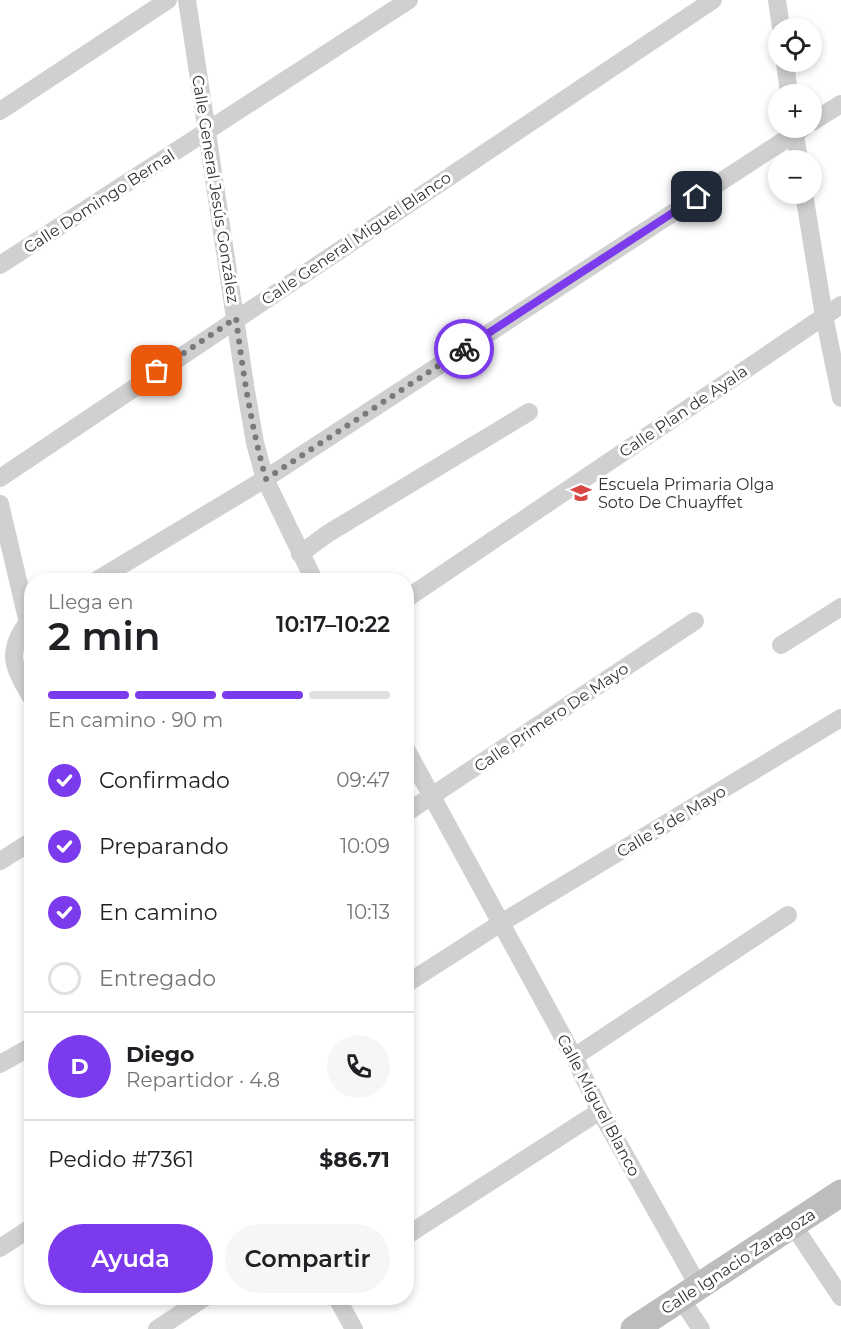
<!DOCTYPE html>
<html lang="es">
<meta charset="utf-8">
<style>
body{margin:0;font-family:Montserrat,sans-serif;background:#f6f6f6;color:#202124;height:100vh;display:flex;flex-direction:column;font-size:22px;white-space:nowrap}
*{box-sizing:border-box;margin:0}
p{font-size:20px;color:#757577}
.icon{flex:none;width:33px;height:33px;fill:none;stroke:currentColor;stroke-width:2;stroke-linecap:round;stroke-linejoin:round}
.map{position:relative;flex:1;overflow:hidden}
.side{position:absolute;left:24px;top:573px;width:390px;height:732px;display:flex;flex-direction:column;background:#fff;border-radius:24px;box-shadow:0 3px 9px #0003}
.side>*{flex:none}
.buttons{position:absolute;left:768px;top:18px;display:grid;gap:12px}
.buttons a{display:grid;place-items:center;width:54px;height:54px;border-radius:50%;background:#fff;box-shadow:0 3px 9px #0003;font-size:30px}
.pin{position:absolute;display:grid;place-items:center;width:51px;height:51px;color:#fff;margin:-26px;border-radius:12px;box-shadow:0 3px 9px #0006}
.courier{position:absolute;display:grid;place-items:center;width:60px;height:60px;margin:-30px;border:4px solid #7c3aed;border-radius:50%;background:#fff;color:#222;box-shadow:0 2px 8px #0007}
.summary em{font-style:normal;font-weight:600}
.summary div{display:flex;flex-direction:column-reverse}
.summary{display:flex;align-items:center;justify-content:space-between;height:102px;padding:0 24px}
h1{font-size:39px;font-weight:600;line-height:45px}
.bar{display:grid;grid-template-columns:repeat(4,1fr);gap:9px 6px;align-content:center;height:72px;padding:0 24px}
.bar i{height:8px;border-radius:4px;background:#e0e0e0}
.bar .selected{background:#7c3aed}
.bar p{grid-column:span 4}
.line{display:flex;align-items:center;gap:15px;padding:0 24px;border-top:2px solid #e0e0e0}
.line div{flex:1}
.round{display:grid;place-items:center;flex:none;width:63px;height:63px;border-radius:32px;background:#f6f6f6}
ol{padding:0 24px;list-style:none}
li{display:flex;align-items:center;gap:18px;height:66px}
li p{margin-inline-start:auto}
li .icon{padding:6px;border-radius:50%;background:#7c3aed;color:#fff;stroke-width:4}
li:last-child{color:#757577}
li i{width:33px;height:33px;border:3px solid #e0e0e0;border-radius:50%}
.button{display:flex;gap:12px;margin-top:auto;padding:12px 24px}
.button a{flex:1;height:69px;border-radius:36px;background:#7c3aed;color:#fff;font-size:24px;font-weight:600;line-height:69px;text-align:center}
.button a+a{background:#f6f6f6;color:#202124}
.map>svg:first-child{display:block}
.lines{fill:none;stroke-linecap:round;stroke-linejoin:round}
.minor{stroke:#d0d0d0;stroke-width:18}
.secondary{stroke:#bdbdbd;stroke-width:27}
.done{stroke:#7a7a7a;stroke-width:6;stroke-dasharray:0 10.8}
.route{stroke:#7c3aed;stroke-width:8}
.labels{text-anchor:middle;stroke-width:6;stroke-linejoin:round;paint-order:stroke}
.street-label{font-size:16px;fill:#333;stroke:#fff}
.poi-label{font-size:16px;fill:#333;stroke:#fff;text-anchor:start}
</style>
<div class="map">
<svg width="841" height="1329" viewBox="0 0 841 1329">
<rect width="100%" height="100%" fill="#fff"/>
<g class="lines">
<path class="minor" d="M187 0 246 391 255 443 265 479 314 580
M777 0 781 28
M785 62 789 94
M0 111 168 0
M812 122 841 104
M794 128 799 160
M804 194 824 316 841 398
M0 265 409 0
M0 478 713 0
M0 504 28 623
M300 554 327 534 529 412
M97 580 265 479 803 128
M406 599 841 305
M32 620C20 628 11 650 15 664 18 676 26 688 32 699
M781 645 841 607
M406 749 574 1057 600 1111 699 1287
M406 813 695 621
M0 861 32 841
M406 984 501 923 841 718
M574 1057 788 915
M0 1064 32 1046
M793 1225 841 1297
M406 1236 600 1111
M0 1248 32 1227
M337 1298 354 1329
M681 1299 701 1329
M157 1329 204 1298"/>
<path class="secondary" d="M634 1329 841 1193"/>
</g>
<g class="lines">
<path class="done" d="M157 371 236 318C243 373 251 426 266 479L464 349"/>
<path class="route" d="M464 349 697 197"/>
</g>
<defs>
<g id="school-bare" transform="scale(1.62)"><path d="M0-5L7-2L0 1L-7-2ZM-4 1L0 2.5L4 1V4Q0 6-4 4Z" fill="#d94745" stroke="#fff" stroke-width="2.5" paint-order="stroke"/></g>
</defs>
<g fill-rule="evenodd">
<use href="#school-bare" x="581" y="493"/>
</g>
<g class="labels">
<g class="street-label">
<text transform="translate(216 189) rotate(81)" y="6">Calle General Jesús González</text>
<text transform="translate(99 201) rotate(-33)" y="6">Calle Domingo Bernal</text>
<text transform="translate(356 238) rotate(-34)" y="6">Calle General Miguel Blanco</text>
<text transform="translate(683 411) rotate(-34)" y="6">Calle Plan de Ayala</text>
<text transform="translate(551 717) rotate(-34)" y="6">Calle Primero De Mayo</text>
<text transform="translate(671 821) rotate(-31)" y="6">Calle 5 de Mayo</text>
<text transform="translate(599 1105) rotate(62)" y="6">Calle Miguel Blanco</text>
<text transform="translate(738 1261) rotate(-33)" y="6">Calle Ignacio Zaragoza</text>
</g>
<g class="poi-label">
<text x="598" y="490">Escuela Primaria Olga<tspan x="598" dy="18">Soto De Chuayffet</tspan></text>
</g>
</g>
</svg>
<div class="buttons">
<a><svg class="icon" aria-label="locate" viewBox="0 0 24 24"><circle cx="12" cy="12" r="6"/><path d="M12 2v4M12 18v4M2 12h4M18 12h4"/></svg></a>
<a>+</a>
<a>−</a>
</div>
<div class="pin" style="left:157px;top:371px;background:#ea580c"><svg class="icon" aria-label="bag" viewBox="0 0 24 24"><path d="M5 8h14l-1 12H6zM9 8a3 3 0 0 1 6 0"/></svg></div>
<div class="pin" style="left:697px;top:197px;background:#1f2937"><svg class="icon" aria-label="home" viewBox="0 0 24 24"><path d="M3 11l9-7 9 7M6 9v11h12V9"/></svg></div>
<div class="courier" style="left:464px;top:349px"><svg class="icon" aria-label="bike" viewBox="0 0 24 24"><circle cx="6" cy="16" r="4"/><circle cx="18" cy="16" r="4"/><path d="M6 16l4-8h5l3 8M10 8l3 8H6M13 5h3"/></svg></div>
<section class="side">
<div class="summary"><div><h1>2 min</h1><p>Llega en</p></div><em>10:17–10:22</em></div>
<div class="bar"><i class="selected"></i><i class="selected"></i><i class="selected"></i><i></i><p>En camino · 90 m</p></div>
<ol>
<li><svg class="icon" aria-label="check" viewBox="0 0 24 24"><path d="M5 12l5 5 9-10"/></svg>Confirmado<p>09:47</p></li>
<li><svg class="icon" aria-label="check" viewBox="0 0 24 24"><path d="M5 12l5 5 9-10"/></svg>Preparando<p>10:09</p></li>
<li><svg class="icon" aria-label="check" viewBox="0 0 24 24"><path d="M5 12l5 5 9-10"/></svg>En camino<p>10:13</p></li>
<li><i></i>Entregado</li>
</ol>
<div class="line" style="height:108px"><b class="round" style="background:#7c3aed;color:#fff">D</b><div><b>Diego</b><p>Repartidor · 4.8</p></div><a class="round"><svg class="icon" aria-label="phone" viewBox="0 0 24 24"><path d="M5 4h4l2 5-3 2q2 4 5 5l2-3 5 2v4C11 20 4 13 5 4z"/></svg></a></div>
<div class="line" style="height:78px"><div>Pedido #7361</div><b>$86.71</b></div>
<div class="button"><a>Ayuda</a><a>Compartir</a></div>
</section>
</div>
